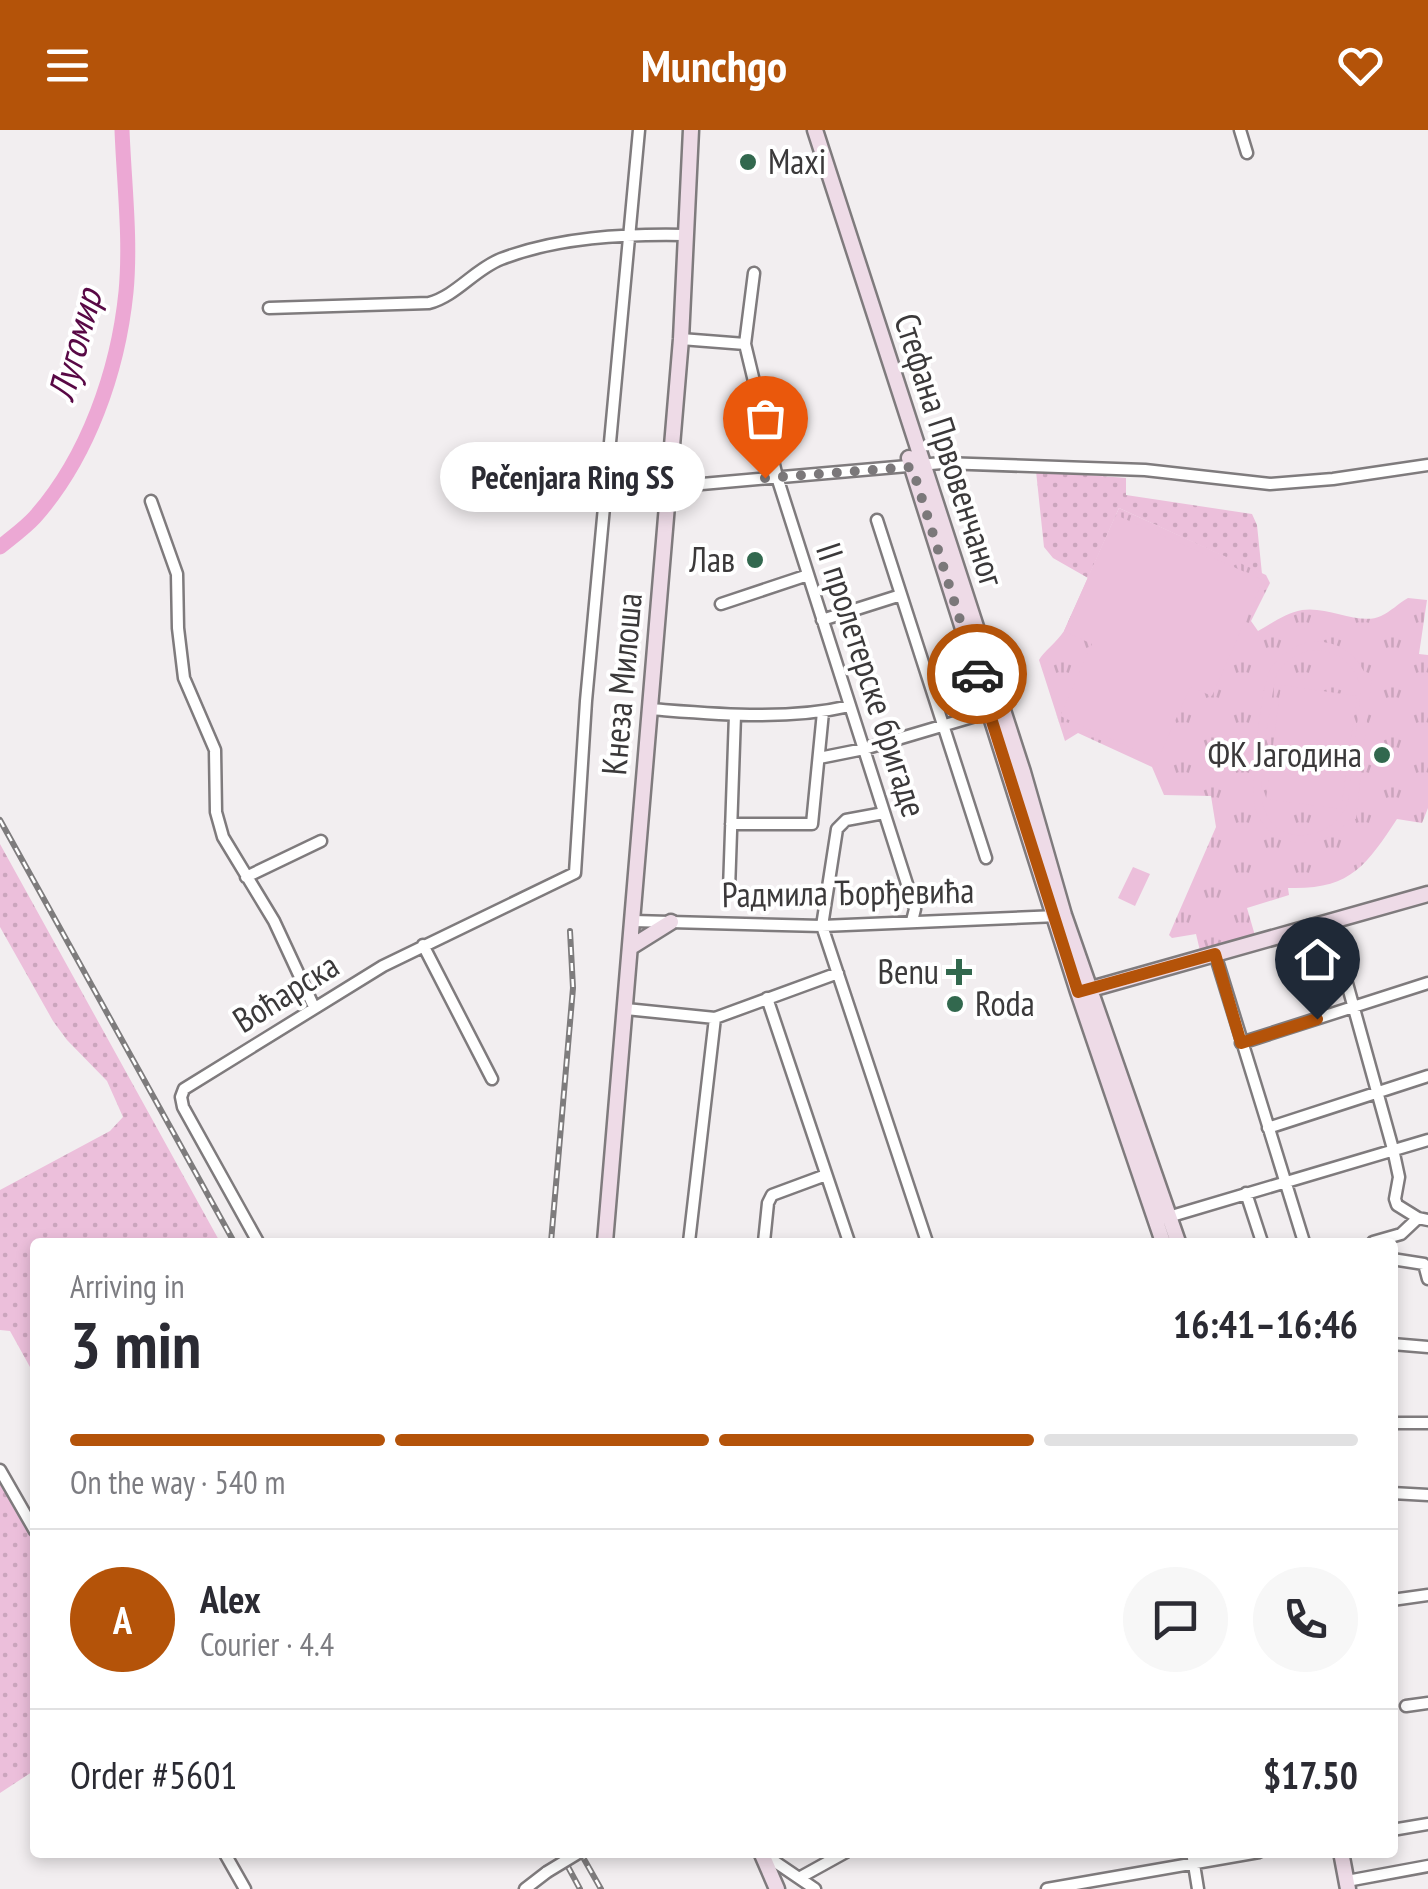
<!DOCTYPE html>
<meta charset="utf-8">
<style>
body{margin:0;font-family:"PT Sans Narrow",sans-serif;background:#f7f7f7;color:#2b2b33;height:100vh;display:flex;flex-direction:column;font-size:38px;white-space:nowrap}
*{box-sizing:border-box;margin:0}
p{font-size:32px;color:#7c7c81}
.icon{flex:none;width:55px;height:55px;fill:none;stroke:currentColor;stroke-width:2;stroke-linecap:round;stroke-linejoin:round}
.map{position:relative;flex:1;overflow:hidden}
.sheet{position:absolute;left:30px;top:1108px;width:1368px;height:620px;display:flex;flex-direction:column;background:#fff;border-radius:10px;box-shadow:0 5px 15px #0003}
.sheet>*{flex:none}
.pin{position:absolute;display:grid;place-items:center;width:85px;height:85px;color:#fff;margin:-102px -42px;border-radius:50% 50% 50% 0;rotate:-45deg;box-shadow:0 0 10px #0007}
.pin .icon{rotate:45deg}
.courier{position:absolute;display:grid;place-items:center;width:100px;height:100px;margin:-50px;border:8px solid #b45309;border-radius:50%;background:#fff;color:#222;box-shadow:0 2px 12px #0007}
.bubble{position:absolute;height:70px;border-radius:35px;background:#fff;box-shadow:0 5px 15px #0003;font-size:32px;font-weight:800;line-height:70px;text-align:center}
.summary em{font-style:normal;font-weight:800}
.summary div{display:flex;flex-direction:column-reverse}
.summary{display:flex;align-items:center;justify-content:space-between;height:170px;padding:0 40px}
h1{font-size:65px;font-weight:800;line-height:75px}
.bar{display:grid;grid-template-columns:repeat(4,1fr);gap:15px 10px;align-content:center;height:120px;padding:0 40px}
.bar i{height:12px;border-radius:8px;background:#e1e1e2}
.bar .selected{background:#b45309}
.bar p{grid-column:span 4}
.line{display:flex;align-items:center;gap:25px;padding:0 40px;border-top:2px solid #e1e1e2}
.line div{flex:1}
.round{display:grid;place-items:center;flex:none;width:105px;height:105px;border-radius:52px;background:#f7f7f7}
header{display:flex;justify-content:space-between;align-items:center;height:130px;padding:0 40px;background:#b45309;color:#fff;font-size:45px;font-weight:800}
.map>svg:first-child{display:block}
.grass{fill:url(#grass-dots)}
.park{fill:url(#park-tufts)}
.garden{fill:#ecbfdb;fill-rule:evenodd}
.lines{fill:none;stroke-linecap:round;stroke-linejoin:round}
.river{stroke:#eca8d4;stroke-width:15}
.street-casing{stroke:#7f7b7d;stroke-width:15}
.secondary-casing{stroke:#7f7b7d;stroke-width:19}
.street{stroke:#fff;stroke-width:10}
.secondary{stroke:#eedbe7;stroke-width:14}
.rail-casing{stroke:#7e7c7d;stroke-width:6}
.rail{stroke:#fff;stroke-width:2.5;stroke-dasharray:8;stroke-linecap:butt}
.street-bridge-casing{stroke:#7f7b7d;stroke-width:15;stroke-linecap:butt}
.street-bridge{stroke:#fff;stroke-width:10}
.done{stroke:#7b787a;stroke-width:10;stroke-dasharray:0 18}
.route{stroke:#b45309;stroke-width:12}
.poi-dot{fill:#32684e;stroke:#fff;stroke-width:4}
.labels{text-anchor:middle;stroke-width:8;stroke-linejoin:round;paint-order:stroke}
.poi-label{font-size:35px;fill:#3b393a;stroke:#fff;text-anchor:end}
.street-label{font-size:35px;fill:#3b393a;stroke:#fff}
.water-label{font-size:38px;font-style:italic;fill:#580845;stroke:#fff}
</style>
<header><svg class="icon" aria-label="menu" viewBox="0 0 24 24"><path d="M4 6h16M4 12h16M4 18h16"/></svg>Munchgo<svg class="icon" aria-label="heart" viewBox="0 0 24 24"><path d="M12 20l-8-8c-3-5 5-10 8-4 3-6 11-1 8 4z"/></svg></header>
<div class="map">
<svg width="1428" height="1759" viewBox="0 0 1428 1759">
<defs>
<pattern id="grass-dots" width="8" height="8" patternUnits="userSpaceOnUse" patternTransform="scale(2.5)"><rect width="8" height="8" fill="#ecbfdb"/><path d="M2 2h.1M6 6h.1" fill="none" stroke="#cba5bd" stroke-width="1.8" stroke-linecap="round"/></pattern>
<pattern id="park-tufts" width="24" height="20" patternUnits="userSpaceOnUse" patternTransform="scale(2.5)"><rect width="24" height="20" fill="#ecbfdb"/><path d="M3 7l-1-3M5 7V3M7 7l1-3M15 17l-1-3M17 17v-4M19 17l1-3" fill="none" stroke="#cba5bd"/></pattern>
</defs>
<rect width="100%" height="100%" fill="#f2eef0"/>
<path class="grass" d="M1036 341 1126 348V365L1252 384 1257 395 1262 444 1119 378 1088 448 1053 428 1044 417Z
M0 714 220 1112H35V1246L10 1201 0 1200V1060L110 1001 123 987 107 951 67 910 53 891 0 797Z
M0 1354 35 1415V1640L0 1663Z"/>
<path class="park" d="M1119 378 1266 445 1270 453 1251 491 1258 501C1272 493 1286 483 1302 480 1329 476 1360 496 1381 486 1390 482 1399 473 1408 468L1427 470 1419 524 1428 525V678L1422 693 1397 689C1366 736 1350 760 1288 758L1289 765 1247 778 1256 809 1201 825 1196 804 1172 808 1169 805 1216 697 1211 666 1164 665 1152 637 1078 603 1065 611 1039 530C1043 522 1057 512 1064 501Z"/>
<path class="garden" d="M1116 385 1263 450 1212 566 1190 557 1158 630 1060 586 1092 514 1064 501Z
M1312 511C1339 512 1354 521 1366 545H1372L1356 689 1350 688C1326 724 1268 722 1255 677 1250 659 1261 555 1270 540 1280 524 1294 515 1312 511ZM1309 520C1336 519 1356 533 1361 560L1348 673C1330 716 1269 717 1262 670 1258 649 1271 566 1277 543L1289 529Z
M1281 555 1357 566 1341 679 1266 669Z
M1133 737 1150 744 1135 776 1118 768Z"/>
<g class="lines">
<path class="river" d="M0 417C11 408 25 398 35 387 88 327 118 241 126 162 131 109 124 53 122 0"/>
<g class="street-casing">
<path id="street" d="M1240 0 1247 23
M269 178 429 173C456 166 475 139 501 129 558 107 624 104 684 105
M681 209 745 214 777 347 915 779 912 791
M745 214 754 143
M668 357 942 333 1145 340 1270 354 1333 349 1428 335
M151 371 177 444 178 498 184 548 215 620 216 682 223 707 274 791 314 877
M877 390 986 728
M721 474 808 445
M822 490 901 465
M650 579C716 584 785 591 850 576
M819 628 864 619 989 582
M884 683 846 690 837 699 822 796 927 1112
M731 694H812L823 582
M246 747 321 711
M729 760 735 585
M633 791 822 796 1058 786
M1330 792 1393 1019 1399 1047 1395 1069 1397 1075 1418 1088
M423 815 492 949
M1215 824 1304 1112
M767 868 849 1112
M626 879 715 888 838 843
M1241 913 1428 853
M1268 998 1428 946
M1246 1063 1262 1112
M1165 1088 1428 1010
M258 1112 183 977 181 967 184 959 383 836 575 743 586 571 639 0
M689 1112 715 888
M764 1112 768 1073 772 1065 826 1045
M1373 1112 1401 1104 1418 1088 1428 1090
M1392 1129 1424 1134 1428 1149
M1392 1214 1428 1217
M1392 1293H1428
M0 1340 35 1401
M1392 1363 1428 1365
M1392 1470 1428 1465
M1406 1576 1428 1573
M1392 1700 1428 1694
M224 1722 245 1759
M1192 1722 1198 1759
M762 1723 815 1759
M799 1748 846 1722
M1347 1751 1428 1736
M525 1759 547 1742
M1047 1759 1259 1722"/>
</g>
<g class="secondary-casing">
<path id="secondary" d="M815 0 1023 642 1064 785 1178 1112
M909 328 1078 862 1163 1112
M631 817 671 792
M1084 861 1428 764
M605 1112 681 209 691 0
M761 1722 777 1759
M1341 1722 1348 1759"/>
</g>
<use href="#street" class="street"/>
<use href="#secondary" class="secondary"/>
<g class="rail-casing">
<path id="rail" d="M0 690 234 1112
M551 1112 573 858 570 801
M560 1722 580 1759
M580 1722 601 1759"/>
</g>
<use href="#rail" class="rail"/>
<g class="street-bridge-casing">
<path id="street-bridge" d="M547 1742 580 1722"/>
</g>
<use href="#street-bridge" class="street-bridge"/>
</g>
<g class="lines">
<path class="done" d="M765 348 912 337 977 544"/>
<path class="route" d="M977 544 1078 862 1215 824 1241 913 1317 889"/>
</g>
<g class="poi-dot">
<circle cx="748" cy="32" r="10"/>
<circle cx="755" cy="430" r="10"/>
<circle cx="1382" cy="625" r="10"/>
<path d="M954 827h10v10h10v10h-10v10h-10v-10h-10v-10h10z"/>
<circle cx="955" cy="874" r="10"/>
</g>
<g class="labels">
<g class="poi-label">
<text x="768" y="44" text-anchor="start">Maxi</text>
<text x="735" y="442">Лав</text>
<text x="1362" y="637">ФК Јагодина</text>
<text x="939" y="854">Benu</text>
<text x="975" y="886" text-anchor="start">Roda</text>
</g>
<g class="street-label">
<text transform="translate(949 320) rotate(72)" y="12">Стефана Првовенчаног</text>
<text transform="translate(871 550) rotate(72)" y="12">II пролетерске бригаде</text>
<text transform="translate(622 554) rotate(-85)" y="12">Кнеза Милоша</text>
<text transform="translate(848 763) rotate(-1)" y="12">Радмила Ђорђевића</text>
<text transform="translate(286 863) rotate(-32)" y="12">Воћарска</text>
</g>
<g class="water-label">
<text transform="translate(75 215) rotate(-75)" y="13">Лугомир</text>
</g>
</g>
</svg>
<div class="pin" style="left:765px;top:348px;background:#ea580c"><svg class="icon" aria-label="bag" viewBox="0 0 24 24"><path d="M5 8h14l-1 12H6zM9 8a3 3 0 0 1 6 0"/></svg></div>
<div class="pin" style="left:1317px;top:889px;background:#1f2937"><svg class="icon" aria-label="home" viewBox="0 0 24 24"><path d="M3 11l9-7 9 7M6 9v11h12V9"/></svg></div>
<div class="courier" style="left:977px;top:544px"><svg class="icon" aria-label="car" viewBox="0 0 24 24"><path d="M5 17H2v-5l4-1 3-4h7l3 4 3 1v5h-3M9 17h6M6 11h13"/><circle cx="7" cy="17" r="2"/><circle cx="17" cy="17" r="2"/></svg></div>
<div class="bubble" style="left:440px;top:312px;width:265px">Pečenjara Ring SS</div>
<section class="sheet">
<div class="summary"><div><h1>3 min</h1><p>Arriving in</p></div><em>16:41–16:46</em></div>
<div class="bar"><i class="selected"></i><i class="selected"></i><i class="selected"></i><i></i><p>On the way · 540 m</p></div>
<div class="line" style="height:180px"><b class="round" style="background:#b45309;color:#fff">A</b><div><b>Alex</b><p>Courier · 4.4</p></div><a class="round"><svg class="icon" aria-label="chat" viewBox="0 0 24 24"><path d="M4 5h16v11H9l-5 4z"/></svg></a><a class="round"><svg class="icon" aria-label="phone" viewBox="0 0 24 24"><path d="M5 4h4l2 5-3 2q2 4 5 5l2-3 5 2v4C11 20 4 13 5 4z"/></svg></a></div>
<div class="line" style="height:130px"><div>Order #5601</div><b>$17.50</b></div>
</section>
</div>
